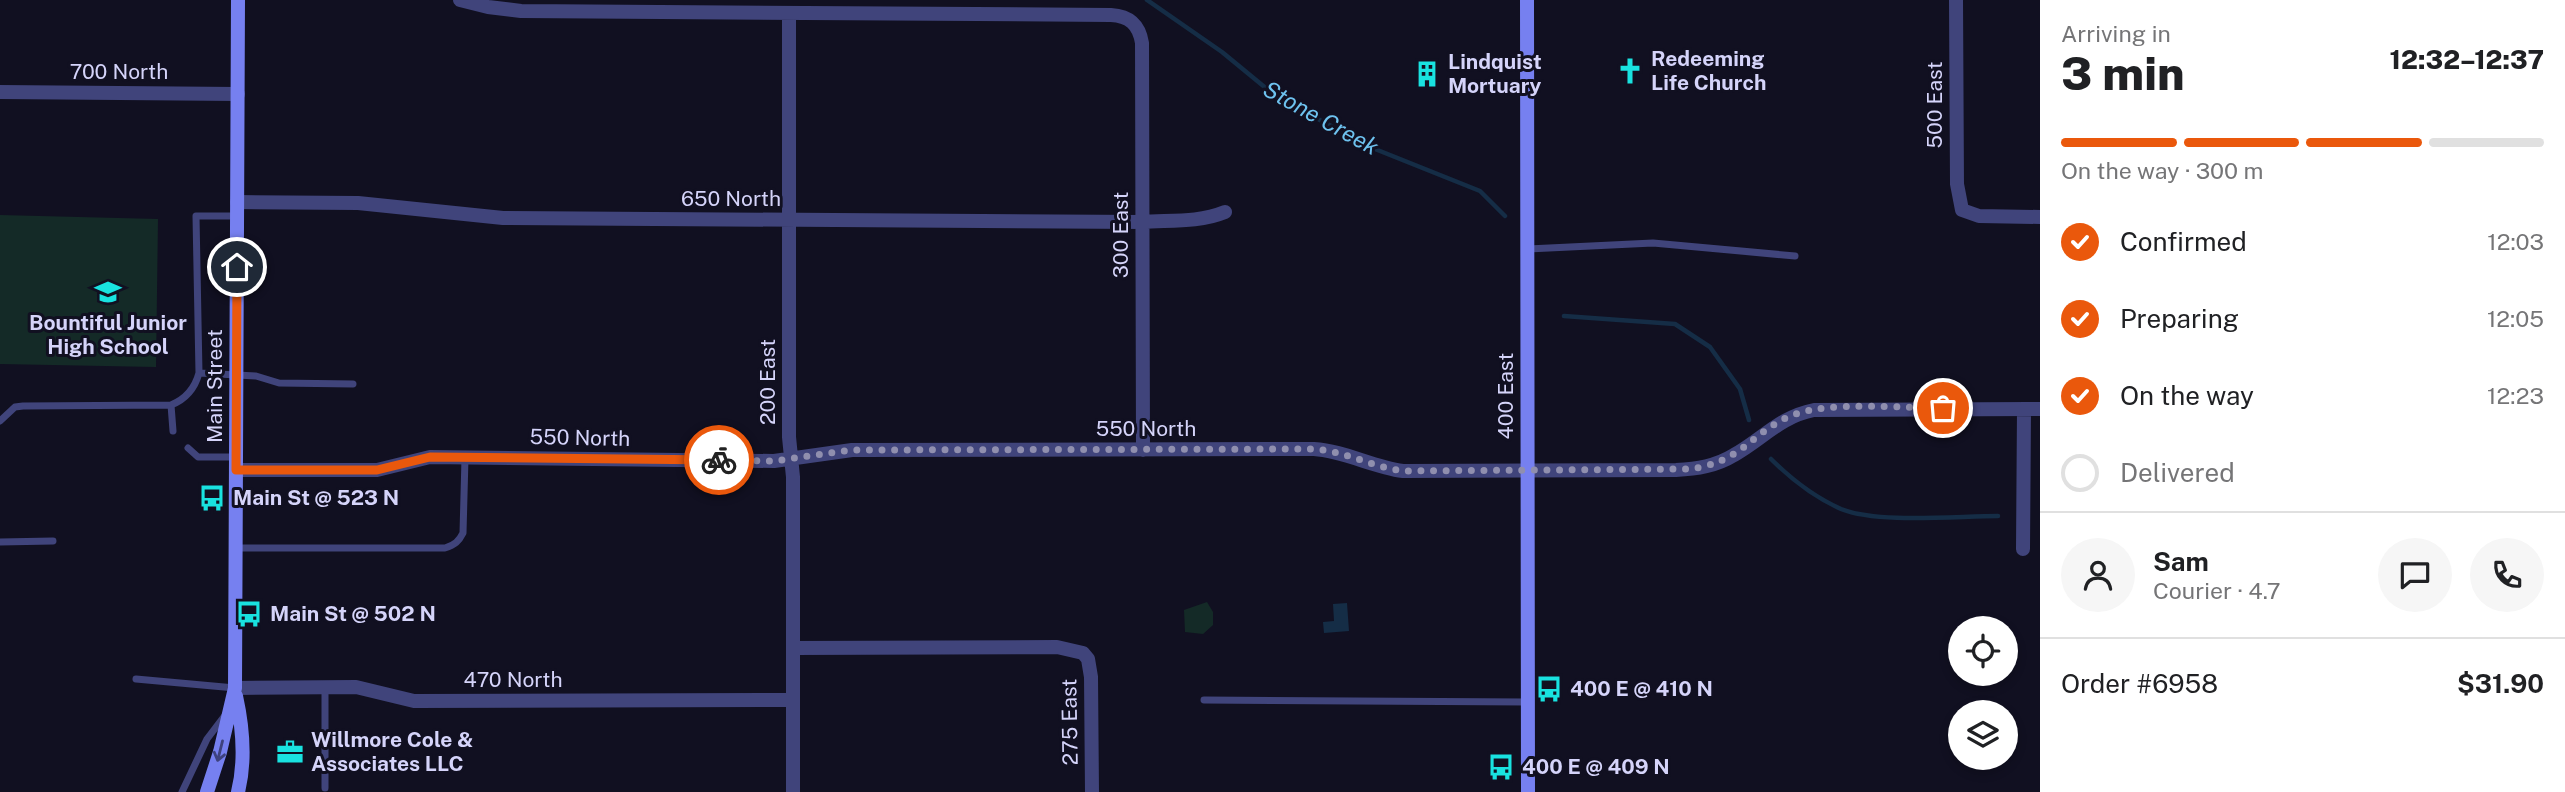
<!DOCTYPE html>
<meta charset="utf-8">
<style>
body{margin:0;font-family:"Public Sans",sans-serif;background:#f6f6f6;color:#202124;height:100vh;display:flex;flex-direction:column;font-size:26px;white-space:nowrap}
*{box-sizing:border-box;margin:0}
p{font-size:23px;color:#757577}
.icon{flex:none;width:38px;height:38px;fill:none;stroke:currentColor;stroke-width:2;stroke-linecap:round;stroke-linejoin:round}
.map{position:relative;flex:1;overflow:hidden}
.panel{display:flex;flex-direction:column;background:#fff;width:525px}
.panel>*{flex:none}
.tools{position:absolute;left:1948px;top:616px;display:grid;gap:14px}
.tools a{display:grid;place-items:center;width:70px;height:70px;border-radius:50%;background:#fff;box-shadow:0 4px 10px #0003;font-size:35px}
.pin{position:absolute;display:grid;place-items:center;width:60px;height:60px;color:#fff;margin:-30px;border:4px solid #fff;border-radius:50%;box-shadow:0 2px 7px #0007}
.courier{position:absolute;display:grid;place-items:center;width:70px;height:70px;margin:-35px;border:5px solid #ea580c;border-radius:50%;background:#fff;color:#222;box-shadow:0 2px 9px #0007}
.overview em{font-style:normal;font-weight:800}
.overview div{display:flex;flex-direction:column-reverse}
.overview{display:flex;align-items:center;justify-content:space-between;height:119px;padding:0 21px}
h1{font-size:46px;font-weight:800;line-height:52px}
.bar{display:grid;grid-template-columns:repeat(4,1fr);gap:10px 7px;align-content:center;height:84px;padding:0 21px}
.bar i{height:9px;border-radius:5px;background:#e0e0e0}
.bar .active{background:#ea580c}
.bar p{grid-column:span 4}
.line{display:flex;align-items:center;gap:18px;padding:0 21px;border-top:2px solid #e0e0e0}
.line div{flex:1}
.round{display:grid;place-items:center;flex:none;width:74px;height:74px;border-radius:37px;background:#f6f6f6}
ol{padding:0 21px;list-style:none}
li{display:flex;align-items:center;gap:21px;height:77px}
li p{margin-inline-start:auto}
li .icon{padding:7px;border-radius:50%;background:#ea580c;color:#fff;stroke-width:4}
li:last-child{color:#757577}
li i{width:38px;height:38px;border:4px solid #e0e0e0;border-radius:50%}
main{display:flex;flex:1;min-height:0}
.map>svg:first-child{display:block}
.green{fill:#142a27}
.water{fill:#152d46}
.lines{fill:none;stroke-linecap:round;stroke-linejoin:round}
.stream{stroke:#152d46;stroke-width:4.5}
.lane{stroke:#40447b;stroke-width:7}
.street{stroke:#40447b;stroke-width:14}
.secondary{stroke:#7680f0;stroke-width:14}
.oneway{stroke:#3e427e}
.done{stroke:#908fae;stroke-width:7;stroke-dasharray:0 12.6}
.route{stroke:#ea580c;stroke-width:9}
.labels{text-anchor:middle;stroke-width:6;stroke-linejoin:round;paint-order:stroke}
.poi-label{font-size:21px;font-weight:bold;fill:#d5d4fa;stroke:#111021;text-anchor:start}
.street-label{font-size:21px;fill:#d5d4fa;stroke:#111021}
.water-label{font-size:23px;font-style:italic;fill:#6ec2ef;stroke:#111021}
</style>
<main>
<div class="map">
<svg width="2040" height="792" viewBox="0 0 2040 792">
<rect width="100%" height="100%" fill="#111021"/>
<path class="green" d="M0 215 158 219 156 367 0 364Z
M1207 602 1213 612V625L1203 634 1185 632 1184 610Z"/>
<path class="water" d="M1347 603 1349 631 1324 633 1323 622 1334 621 1333 604Z"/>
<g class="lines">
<path class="stream" d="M1147 0 1222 52 1278 98 1375 149 1480 191 1505 216
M1564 316 1675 324 1710 347 1740 389 1749 420
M1771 459C1791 479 1814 497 1841 509 1878 524 1956 516 1998 516"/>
<path class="lane" d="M1528 249 1653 243 1795 256
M199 373 196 216H236
M171 405 173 431
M0 421 15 407 23 406 171 405C186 399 195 388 199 373L256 376 279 383 353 384
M188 448 198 457H236
M0 542 53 541
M236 548H445C455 545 459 541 463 533L465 458
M136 679 235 688
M325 688V788
M1204 700 1527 702
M182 792 207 739 226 714"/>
<path class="street" d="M460 0 488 7 521 11 1111 15C1129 16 1139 24 1142 43L1143 450
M1956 0 1957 184 1962 210 1979 216 2040 217
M789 13V437L793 477V792
M0 92 238 94
M237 202 358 203 503 218 1142 222C1170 220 1198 223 1225 212
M236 470H377L430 457 774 461 852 450 1314 449C1345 451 1372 467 1403 471L1676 470C1697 469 1716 466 1734 455 1763 439 1779 417 1814 410L2040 409
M2023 549 2024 409
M793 648 1057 647 1083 653 1088 659 1091 677 1092 792
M235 688 356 687 414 701 793 700"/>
<path class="secondary" d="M1527 0 1528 792
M236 696C243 728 246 760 238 792
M207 792 220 752 235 688 238 0"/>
</g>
<defs><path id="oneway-shaft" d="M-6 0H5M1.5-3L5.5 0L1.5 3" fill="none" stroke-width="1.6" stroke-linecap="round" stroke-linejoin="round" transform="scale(1.75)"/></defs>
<use class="oneway" href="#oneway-shaft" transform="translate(220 751) rotate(104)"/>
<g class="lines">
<path class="done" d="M719 460 774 461 852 450 1314 449C1345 451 1372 467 1403 471L1689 469C1742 463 1752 431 1793 415 1828 401 1903 408 1943 408"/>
<path class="route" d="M237 267 236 470H377L430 457 719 460"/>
</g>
<defs>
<g id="church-bare" transform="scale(2.1)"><path d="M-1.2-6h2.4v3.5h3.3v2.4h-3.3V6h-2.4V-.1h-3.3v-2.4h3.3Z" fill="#19e2e0" stroke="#111021" stroke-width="2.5" paint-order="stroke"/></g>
<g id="building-bare" transform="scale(2.1)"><path d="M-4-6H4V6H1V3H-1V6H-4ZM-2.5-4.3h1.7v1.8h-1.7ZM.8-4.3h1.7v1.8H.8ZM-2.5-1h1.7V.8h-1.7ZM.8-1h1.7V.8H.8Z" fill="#19e2e0" stroke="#111021" stroke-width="2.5" paint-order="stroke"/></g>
<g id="school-bare" transform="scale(2.1)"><path d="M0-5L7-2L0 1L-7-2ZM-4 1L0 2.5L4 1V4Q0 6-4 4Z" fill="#19e2e0" stroke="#111021" stroke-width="2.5" paint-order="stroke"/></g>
<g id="bus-bare" transform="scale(2.1)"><path d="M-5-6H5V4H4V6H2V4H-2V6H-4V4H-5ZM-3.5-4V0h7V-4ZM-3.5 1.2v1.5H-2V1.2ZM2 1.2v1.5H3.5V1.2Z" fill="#19e2e0" stroke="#111021" stroke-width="2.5" paint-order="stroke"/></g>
<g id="office-bare" transform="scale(2.1)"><path d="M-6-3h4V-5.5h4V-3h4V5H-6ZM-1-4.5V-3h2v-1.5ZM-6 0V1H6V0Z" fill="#19e2e0" stroke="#111021" stroke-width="2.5" paint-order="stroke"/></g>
</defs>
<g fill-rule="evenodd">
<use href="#church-bare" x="1630" y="71"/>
<use href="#building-bare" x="1427" y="74"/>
<use href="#school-bare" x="108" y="292"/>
<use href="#bus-bare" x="212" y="498"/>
<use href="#bus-bare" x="249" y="614"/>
<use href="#bus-bare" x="1549" y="689"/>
<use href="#office-bare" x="290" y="752"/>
<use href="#bus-bare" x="1501" y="767"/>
</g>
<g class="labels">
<g class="poi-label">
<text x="1651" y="66">Redeeming<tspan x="1651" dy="24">Life Church</tspan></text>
<text x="1448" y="69">Lindquist<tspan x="1448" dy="24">Mortuary</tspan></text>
<text x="108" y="330" text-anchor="middle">Bountiful Junior<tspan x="108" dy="24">High School</tspan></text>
<text x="233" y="505">Main St @ 523 N</text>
<text x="270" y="621">Main St @ 502 N</text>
<text x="1570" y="696">400 E @ 410 N</text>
<text x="311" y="747">Willmore Cole &amp;<tspan x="311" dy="24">Associates LLC</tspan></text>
<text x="1522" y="774">400 E @ 409 N</text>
</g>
<g class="street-label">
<text x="119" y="79">700 North</text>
<text transform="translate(1935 105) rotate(-90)" y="7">500 East</text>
<text x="731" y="206">650 North</text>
<text transform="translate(1121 235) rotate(-90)" y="7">300 East</text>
<text transform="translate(768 382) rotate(-90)" y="7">200 East</text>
<text transform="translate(215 386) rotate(-90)" y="7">Main Street</text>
<text transform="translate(1506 396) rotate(-90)" y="7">400 East</text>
<text x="1146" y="436">550 North</text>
<text transform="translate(580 438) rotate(1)" y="7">550 North</text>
<text x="513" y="687">470 North</text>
<text transform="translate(1070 722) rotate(-91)" y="7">275 East</text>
</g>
<g class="water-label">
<text transform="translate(1321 118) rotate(29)" y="8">Stone Creek</text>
</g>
</g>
</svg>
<div class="tools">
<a><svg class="icon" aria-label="locate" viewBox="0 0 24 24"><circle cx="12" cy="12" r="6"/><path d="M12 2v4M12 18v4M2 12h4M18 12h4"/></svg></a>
<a><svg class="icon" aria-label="layers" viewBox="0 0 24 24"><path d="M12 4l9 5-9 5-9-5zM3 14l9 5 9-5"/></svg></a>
</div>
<div class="pin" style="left:1943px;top:408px;background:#ea580c"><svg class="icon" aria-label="bag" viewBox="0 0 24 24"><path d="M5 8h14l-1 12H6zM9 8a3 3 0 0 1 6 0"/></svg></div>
<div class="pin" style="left:237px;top:267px;background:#1f2937"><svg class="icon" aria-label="home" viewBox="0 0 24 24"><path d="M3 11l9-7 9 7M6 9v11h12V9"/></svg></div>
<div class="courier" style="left:719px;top:460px"><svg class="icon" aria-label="bike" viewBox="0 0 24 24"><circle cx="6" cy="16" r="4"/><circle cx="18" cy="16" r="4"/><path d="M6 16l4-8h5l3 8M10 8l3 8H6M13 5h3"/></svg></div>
</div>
<section class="panel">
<div class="overview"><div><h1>3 min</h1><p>Arriving in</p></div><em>12:32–12:37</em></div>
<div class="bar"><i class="active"></i><i class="active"></i><i class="active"></i><i></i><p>On the way · 300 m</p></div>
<ol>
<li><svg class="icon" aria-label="check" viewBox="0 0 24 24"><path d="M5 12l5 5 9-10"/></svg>Confirmed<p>12:03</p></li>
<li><svg class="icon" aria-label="check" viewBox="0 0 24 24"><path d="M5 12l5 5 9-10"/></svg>Preparing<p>12:05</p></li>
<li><svg class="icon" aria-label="check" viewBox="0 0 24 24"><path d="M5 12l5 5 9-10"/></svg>On the way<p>12:23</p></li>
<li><i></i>Delivered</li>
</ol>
<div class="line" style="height:126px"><a class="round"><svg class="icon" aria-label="person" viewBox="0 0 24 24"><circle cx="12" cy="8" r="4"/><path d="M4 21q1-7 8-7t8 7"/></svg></a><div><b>Sam</b><p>Courier · 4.7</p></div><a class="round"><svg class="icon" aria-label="chat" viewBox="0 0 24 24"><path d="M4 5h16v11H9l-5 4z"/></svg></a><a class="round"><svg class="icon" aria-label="phone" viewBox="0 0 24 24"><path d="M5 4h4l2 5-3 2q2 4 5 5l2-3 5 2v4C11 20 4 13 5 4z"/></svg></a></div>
<div class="line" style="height:91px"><div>Order #6958</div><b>$31.90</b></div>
</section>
</main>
